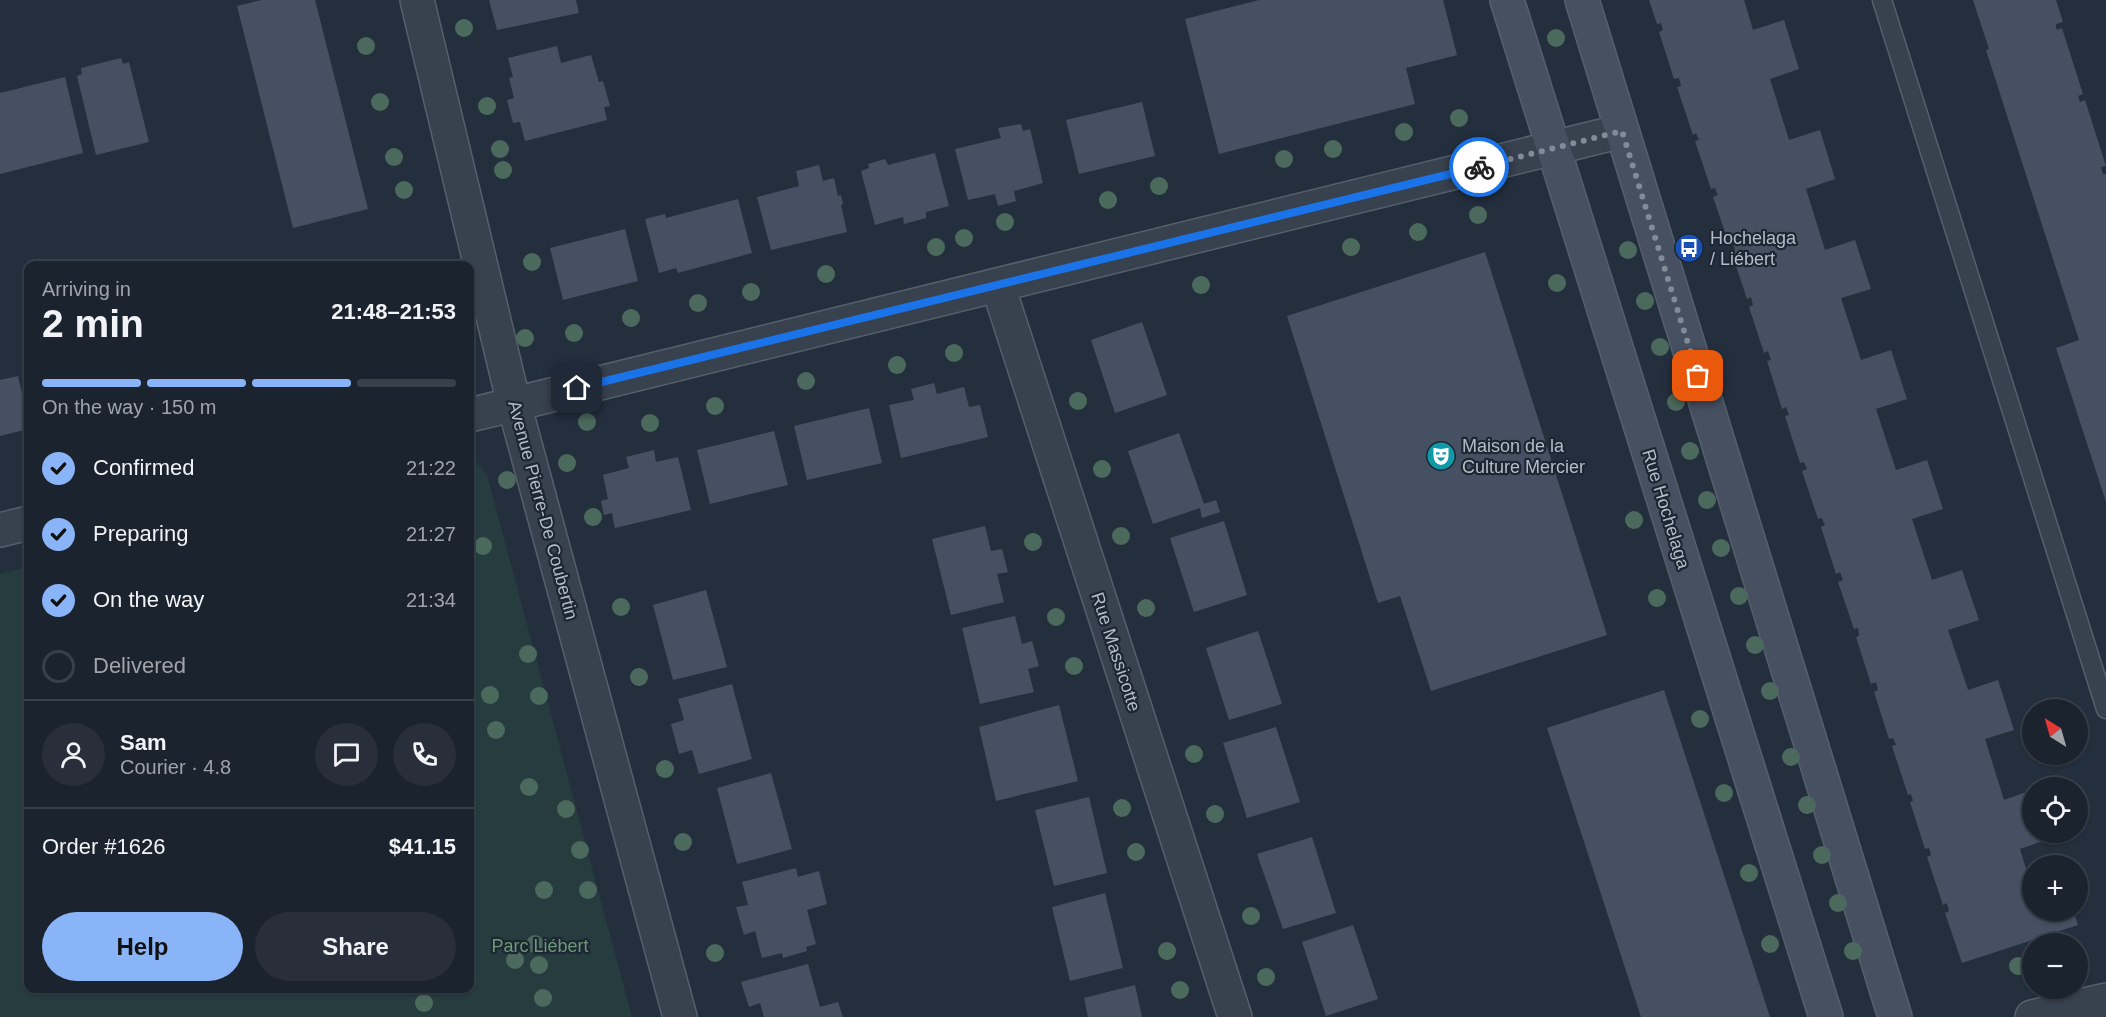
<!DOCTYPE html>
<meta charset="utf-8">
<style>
body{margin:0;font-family:Helvetica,sans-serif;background:#282f3a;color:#f1f3f6;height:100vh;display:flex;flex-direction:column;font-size:22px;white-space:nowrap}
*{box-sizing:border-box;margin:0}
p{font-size:20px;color:#a0a4aa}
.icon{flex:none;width:33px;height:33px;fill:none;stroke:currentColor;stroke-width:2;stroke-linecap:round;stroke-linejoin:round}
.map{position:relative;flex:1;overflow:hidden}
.drawer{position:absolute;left:24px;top:261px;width:450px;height:732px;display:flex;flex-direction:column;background:#1b232e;border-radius:12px;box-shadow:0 2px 4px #0004,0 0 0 2px #39404a}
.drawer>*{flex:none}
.needle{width:39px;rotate:323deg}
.fabs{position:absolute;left:2022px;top:699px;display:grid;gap:12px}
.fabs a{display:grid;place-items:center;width:66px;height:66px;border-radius:50%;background:#1b232e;box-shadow:0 2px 4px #0004,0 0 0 2px #39404a;font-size:30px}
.pin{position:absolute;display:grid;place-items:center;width:51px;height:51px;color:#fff;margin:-26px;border-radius:12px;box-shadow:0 3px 9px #0006}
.courier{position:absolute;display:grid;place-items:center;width:60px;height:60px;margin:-30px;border:4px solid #1a73e8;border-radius:50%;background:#fff;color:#222;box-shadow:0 2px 8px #0007}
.head em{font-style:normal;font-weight:600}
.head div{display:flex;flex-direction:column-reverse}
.head{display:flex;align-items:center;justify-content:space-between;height:102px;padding:0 18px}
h1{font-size:39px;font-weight:600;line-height:45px}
.bar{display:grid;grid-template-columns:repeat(4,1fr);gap:9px 6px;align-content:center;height:72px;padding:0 18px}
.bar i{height:8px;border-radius:4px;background:#39404a}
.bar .current{background:#8ab4f8}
.bar p{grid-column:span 4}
.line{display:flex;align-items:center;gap:15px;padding:0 18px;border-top:2px solid #39404a}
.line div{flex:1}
.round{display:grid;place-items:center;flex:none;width:63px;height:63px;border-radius:32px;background:#282f3a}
ol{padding:0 18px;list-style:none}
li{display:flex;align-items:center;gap:18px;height:66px}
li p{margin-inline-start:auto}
li .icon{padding:6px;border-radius:50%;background:#8ab4f8;color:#111;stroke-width:4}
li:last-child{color:#a0a4aa}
li i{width:33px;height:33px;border:3px solid #39404a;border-radius:50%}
.primary-button{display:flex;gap:12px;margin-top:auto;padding:12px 18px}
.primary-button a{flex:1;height:69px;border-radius:36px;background:#8ab4f8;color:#111;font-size:24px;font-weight:600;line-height:69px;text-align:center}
.primary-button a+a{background:#282f3a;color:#f1f3f6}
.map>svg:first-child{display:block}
.green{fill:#263c3f}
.building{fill:#455162}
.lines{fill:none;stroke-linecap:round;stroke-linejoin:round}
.service-casing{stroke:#565f6c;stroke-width:21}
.minor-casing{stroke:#565f6c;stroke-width:36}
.secondary-casing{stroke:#565f6c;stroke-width:36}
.service{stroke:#38414e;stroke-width:18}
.minor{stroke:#38414e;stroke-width:33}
.secondary{stroke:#465061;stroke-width:33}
.tree{fill:#4b6a5d}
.done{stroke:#828b98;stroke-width:6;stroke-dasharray:0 10.8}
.route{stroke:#1a73e8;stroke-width:8}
.labels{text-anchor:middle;stroke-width:4.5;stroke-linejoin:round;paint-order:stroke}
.poi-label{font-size:18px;fill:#b4bcc9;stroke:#1d2633;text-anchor:start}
.street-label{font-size:18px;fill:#b4bcc9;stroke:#1d2633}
.park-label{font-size:18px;fill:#6b9a76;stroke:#1d2633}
</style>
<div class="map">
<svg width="2106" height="1017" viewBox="0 0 2106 1017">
<rect width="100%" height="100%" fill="#242f3e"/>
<path class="green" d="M470 461 477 463 487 475 632 1017H0V574L28 567V988H470Z"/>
<path class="building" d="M261 0H315L368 209 293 228 237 6Z
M489 0H576L579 13 497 30Z
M1259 0H1443L1457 55 1406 68 1415 104 1219 154 1185 19Z
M1649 0H1744L1753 30 1784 20 1799 69 1770 79 1789 140 1820 130 1835 179 1806 189 1825 250 1855 240 1871 289 1841 298 1861 360 1891 350 1907 399 1876 409 1896 470 1927 460 1943 509 1912 519 1932 580 1962 570 1979 620 1948 630 1968 690 1998 680 2014 730 1985 739 2004 800 2032 790V832H2047L2049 839 2020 849 2032 888V910H2073L2078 925 1962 963 1945 913 1949 911 1947 903 1943 905 1927 857 1931 855 1930 851 1929 848 1925 849 1910 802 1913 801 1911 794 1908 795 1892 746 1896 745 1893 738 1889 739 1874 692 1878 690 1876 682 1871 684 1856 637 1859 636 1858 628 1854 629 1838 582 1843 580 1840 572 1836 574 1821 527 1825 525 1823 521 1822 518 1818 519 1802 471 1807 469 1804 462 1800 463 1785 416 1789 415 1786 407 1782 409 1767 361 1771 360 1768 351 1764 353 1749 307 1753 305 1751 297 1747 299 1731 251 1735 250 1733 242 1729 244 1713 197 1718 195 1716 191 1715 188 1711 189 1695 141 1699 140 1696 133 1693 135 1677 87 1681 86 1679 78 1674 79 1659 32 1663 30 1661 23 1657 24Z
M1973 0H2056L2063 22 2056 24V27L2057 30 2062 28 2083 94 2078 96 2080 102 2085 100 2106 166 2101 167 2103 174H2106V502L2056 348 2079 340 1986 50 1989 49Z
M557 46 561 63 591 55 599 82 603 81 610 106 604 107 607 120 525 141 520 122 513 123 507 100 514 98 509 78 513 77 508 58Z
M121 58 123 64 129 62 149 142 96 155 77 76 82 74 81 68Z
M65 77 83 153 0 174V93Z
M1142 102 1155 156 1079 174 1066 120Z
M1021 124 1023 131 1030 129 1043 183 1014 191 1016 201 998 206 995 194 968 200 955 149 1001 138 998 128Z
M935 153 949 206 926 212V218L904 224 903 217 875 225 861 171 869 168 868 164 885 159 888 165Z
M819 165 823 181 834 178 838 196 841 195 843 204 841 205 847 232 771 250 757 197 799 186 796 171Z
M738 199 752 253 678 273 676 268 659 273 645 219 665 214 666 218Z
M625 229 638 281 563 300 550 248Z
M1485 252 1607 635 1431 691 1400 596 1378 603 1287 316Z
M1142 322 1167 395 1115 413 1091 340Z
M18 376 28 419V429L0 436V380Z
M934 383 937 394 964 387 969 407 980 405 988 437 901 458 889 405 914 400 911 389Z
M869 408 882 463 807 480 794 426Z
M774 431 788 485 710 504 697 450Z
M1179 433 1204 504 1216 500 1220 512 1202 518 1200 508 1153 524 1128 451Z
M654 450 656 462 678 457 691 510 615 528 612 513 604 515 601 501 608 499 603 475 629 468 626 457Z
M1224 521 1247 595 1194 612 1170 538Z
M985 526 991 551 1002 549 1008 572 997 574 1004 602 951 615 932 539Z
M706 590 727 667 673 680 653 605Z
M1015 616 1022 644 1032 641 1039 666 1028 669 1034 692 980 704 962 628Z
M1258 631 1282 704 1229 720 1206 648Z
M732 684 752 759 699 774 692 750 679 754 671 724 684 720 678 699Z
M1664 690 1770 1017H1641L1547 728Z
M1059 705 1078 781 996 801 979 727Z
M1276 727 1300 802 1247 818 1223 743Z
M771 773 792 849 737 864 717 788Z
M1089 797 1107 873 1054 886 1035 810Z
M1312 837 1336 913 1283 929 1257 854Z
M796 868 798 877 819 871 827 904 807 910 816 944 806 947 807 951 783 958 782 953 762 958 755 931 744 935 736 907 748 905 742 882Z
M1105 893 1123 968 1070 981 1052 907Z
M1353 925 1378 999 1326 1016 1302 942Z
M808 964 820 1007 838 1002 843 1017H764L760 1003 749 1007 741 982Z
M1135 985 1142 1017H1088L1084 998Z"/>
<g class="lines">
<g class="service-casing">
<path id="service" d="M1882 0 2106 709"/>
</g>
<g class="minor-casing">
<path id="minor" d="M417 0 514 404 680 1017
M998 286 1235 1017
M470 415 1622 131
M0 530 28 523
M2032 1017 2106 1000"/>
</g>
<g class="secondary-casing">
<path id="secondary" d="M1507 0 1826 1017
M1582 0 1895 1017"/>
</g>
<use href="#service" class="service"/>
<use href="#minor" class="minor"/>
<use href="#secondary" class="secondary"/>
</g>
<g class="tree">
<circle cx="464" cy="28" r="9"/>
<circle cx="1556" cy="38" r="9"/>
<circle cx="366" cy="46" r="9"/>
<circle cx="380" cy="102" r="9"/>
<circle cx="487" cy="106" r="9"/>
<circle cx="1459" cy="118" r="9"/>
<circle cx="1404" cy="132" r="9"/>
<circle cx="500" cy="149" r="9"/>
<circle cx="1333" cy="149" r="9"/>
<circle cx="394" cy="157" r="9"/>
<circle cx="1284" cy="159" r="9"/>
<circle cx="503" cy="170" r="9"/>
<circle cx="1159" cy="186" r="9"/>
<circle cx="404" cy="190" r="9"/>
<circle cx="1108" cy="200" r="9"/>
<circle cx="1478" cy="215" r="9"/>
<circle cx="1005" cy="222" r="9"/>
<circle cx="1418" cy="232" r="9"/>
<circle cx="964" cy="238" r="9"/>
<circle cx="936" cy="247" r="9"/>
<circle cx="1351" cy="247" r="9"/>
<circle cx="1628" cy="250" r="9"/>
<circle cx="532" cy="262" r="9"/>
<circle cx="826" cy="274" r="9"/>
<circle cx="1557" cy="283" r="9"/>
<circle cx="1201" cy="285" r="9"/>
<circle cx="751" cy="292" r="9"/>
<circle cx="1645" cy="301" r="9"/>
<circle cx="698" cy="303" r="9"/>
<circle cx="631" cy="318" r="9"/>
<circle cx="574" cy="333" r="9"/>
<circle cx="525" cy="338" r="9"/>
<circle cx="1660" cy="347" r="9"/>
<circle cx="954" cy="353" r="9"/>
<circle cx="897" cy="365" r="9"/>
<circle cx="806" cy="381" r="9"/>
<circle cx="1078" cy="401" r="9"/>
<circle cx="1676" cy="402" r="9"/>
<circle cx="715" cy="406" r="9"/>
<circle cx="587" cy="422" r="9"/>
<circle cx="650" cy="423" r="9"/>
<circle cx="1690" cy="451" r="9"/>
<circle cx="567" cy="463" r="9"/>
<circle cx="1102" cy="469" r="9"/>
<circle cx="507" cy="480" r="9"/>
<circle cx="1707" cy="500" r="9"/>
<circle cx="593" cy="517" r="9"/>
<circle cx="1634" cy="520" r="9"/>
<circle cx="1121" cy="536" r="9"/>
<circle cx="1033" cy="542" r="9"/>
<circle cx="483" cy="546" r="9"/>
<circle cx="1721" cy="548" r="9"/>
<circle cx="1739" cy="596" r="9"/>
<circle cx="1657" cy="598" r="9"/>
<circle cx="621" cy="607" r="9"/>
<circle cx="1146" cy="608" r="9"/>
<circle cx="1056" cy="617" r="9"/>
<circle cx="1755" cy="645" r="9"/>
<circle cx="528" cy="654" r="9"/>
<circle cx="1074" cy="666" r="9"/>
<circle cx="639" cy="677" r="9"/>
<circle cx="1770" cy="691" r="9"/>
<circle cx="490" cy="695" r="9"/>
<circle cx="539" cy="696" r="9"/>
<circle cx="1700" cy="719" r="9"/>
<circle cx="496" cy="730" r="9"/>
<circle cx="1194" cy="754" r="9"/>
<circle cx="1791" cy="757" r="9"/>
<circle cx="665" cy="769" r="9"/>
<circle cx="529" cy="787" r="9"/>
<circle cx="1724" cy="793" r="9"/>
<circle cx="1807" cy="805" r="9"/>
<circle cx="1122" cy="808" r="9"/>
<circle cx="566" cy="809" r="9"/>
<circle cx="1215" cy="814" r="9"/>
<circle cx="683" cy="842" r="9"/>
<circle cx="580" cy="850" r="9"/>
<circle cx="1136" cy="852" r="9"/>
<circle cx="1822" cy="855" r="9"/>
<circle cx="1749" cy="873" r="9"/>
<circle cx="544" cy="890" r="9"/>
<circle cx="588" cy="890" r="9"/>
<circle cx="1838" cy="903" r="9"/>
<circle cx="1251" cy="916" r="9"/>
<circle cx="535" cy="944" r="9"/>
<circle cx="1770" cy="944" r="9"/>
<circle cx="1167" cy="951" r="9"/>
<circle cx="1853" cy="951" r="9"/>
<circle cx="715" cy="953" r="9"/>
<circle cx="515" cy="960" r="9"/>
<circle cx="539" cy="965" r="9"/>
<circle cx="2018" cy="966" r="9"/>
<circle cx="1266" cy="977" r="9"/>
<circle cx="1180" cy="990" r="9"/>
<circle cx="543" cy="998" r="9"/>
<circle cx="424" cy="1003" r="9"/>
</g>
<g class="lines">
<path class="done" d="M1479 167 1622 131 1698 376"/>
<path class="route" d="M577 388 1479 167"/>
</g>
<defs>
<g id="bus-disc" transform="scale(1.5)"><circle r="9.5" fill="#1a4fb4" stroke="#1d2633"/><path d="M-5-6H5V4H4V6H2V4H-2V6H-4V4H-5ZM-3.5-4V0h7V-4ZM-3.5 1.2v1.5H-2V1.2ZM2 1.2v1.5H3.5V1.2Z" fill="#fff"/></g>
<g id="theatre-disc" transform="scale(1.5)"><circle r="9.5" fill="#0f9aa8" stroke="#1d2633"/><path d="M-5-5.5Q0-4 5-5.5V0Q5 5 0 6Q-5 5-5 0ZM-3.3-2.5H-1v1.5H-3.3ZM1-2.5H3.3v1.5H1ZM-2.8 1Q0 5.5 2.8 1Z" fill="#fff"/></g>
</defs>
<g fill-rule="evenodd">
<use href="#bus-disc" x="1689" y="248"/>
<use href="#theatre-disc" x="1441" y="456"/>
</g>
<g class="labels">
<g class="poi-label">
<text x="1710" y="244">Hochelaga<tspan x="1710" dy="21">/ Liébert</tspan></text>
<text x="1462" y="452">Maison de la<tspan x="1462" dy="21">Culture Mercier</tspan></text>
</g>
<g class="street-label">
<text transform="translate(1666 509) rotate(73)" y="6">Rue Hochelaga</text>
<text transform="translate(543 510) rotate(75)" y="6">Avenue Pierre-De Coubertin</text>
<text transform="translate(1116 652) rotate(72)" y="6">Rue Massicotte</text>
</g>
<g class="park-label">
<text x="540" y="952">Parc Liébert</text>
</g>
</g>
</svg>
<div class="fabs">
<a><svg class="needle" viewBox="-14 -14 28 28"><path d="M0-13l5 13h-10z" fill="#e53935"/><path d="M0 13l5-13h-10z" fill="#a0a4aa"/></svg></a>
<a><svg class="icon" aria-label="locate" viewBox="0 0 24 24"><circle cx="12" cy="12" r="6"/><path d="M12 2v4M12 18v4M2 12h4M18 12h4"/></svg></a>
<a>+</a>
<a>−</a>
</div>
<div class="pin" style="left:1698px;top:376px;background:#ea580c"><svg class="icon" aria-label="bag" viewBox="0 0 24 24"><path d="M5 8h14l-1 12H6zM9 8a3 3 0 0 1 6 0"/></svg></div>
<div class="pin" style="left:577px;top:388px;background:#1f2937"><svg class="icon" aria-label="home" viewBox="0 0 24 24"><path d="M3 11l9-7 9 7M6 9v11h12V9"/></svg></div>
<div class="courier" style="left:1479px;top:167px"><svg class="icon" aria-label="bike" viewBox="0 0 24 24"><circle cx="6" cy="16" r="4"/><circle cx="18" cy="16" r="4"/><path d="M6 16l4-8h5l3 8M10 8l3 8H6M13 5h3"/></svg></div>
<section class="drawer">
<div class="head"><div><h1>2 min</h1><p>Arriving in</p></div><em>21:48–21:53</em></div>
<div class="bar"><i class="current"></i><i class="current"></i><i class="current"></i><i></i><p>On the way · 150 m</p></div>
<ol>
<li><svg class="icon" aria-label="check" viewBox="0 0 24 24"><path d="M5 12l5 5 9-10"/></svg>Confirmed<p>21:22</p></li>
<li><svg class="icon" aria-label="check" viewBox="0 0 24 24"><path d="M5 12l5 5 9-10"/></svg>Preparing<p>21:27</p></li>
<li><svg class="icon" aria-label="check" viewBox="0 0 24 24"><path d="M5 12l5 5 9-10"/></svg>On the way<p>21:34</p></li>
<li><i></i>Delivered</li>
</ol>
<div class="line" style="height:108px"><a class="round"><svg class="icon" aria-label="person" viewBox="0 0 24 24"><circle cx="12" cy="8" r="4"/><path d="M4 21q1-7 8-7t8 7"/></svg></a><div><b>Sam</b><p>Courier · 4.8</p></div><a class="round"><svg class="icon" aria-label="chat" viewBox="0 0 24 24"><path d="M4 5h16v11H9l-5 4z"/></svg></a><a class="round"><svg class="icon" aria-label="phone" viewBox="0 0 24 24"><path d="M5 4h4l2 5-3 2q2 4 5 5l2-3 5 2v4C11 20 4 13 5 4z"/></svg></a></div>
<div class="line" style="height:78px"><div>Order #1626</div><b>$41.15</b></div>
<div class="primary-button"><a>Help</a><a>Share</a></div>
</section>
</div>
